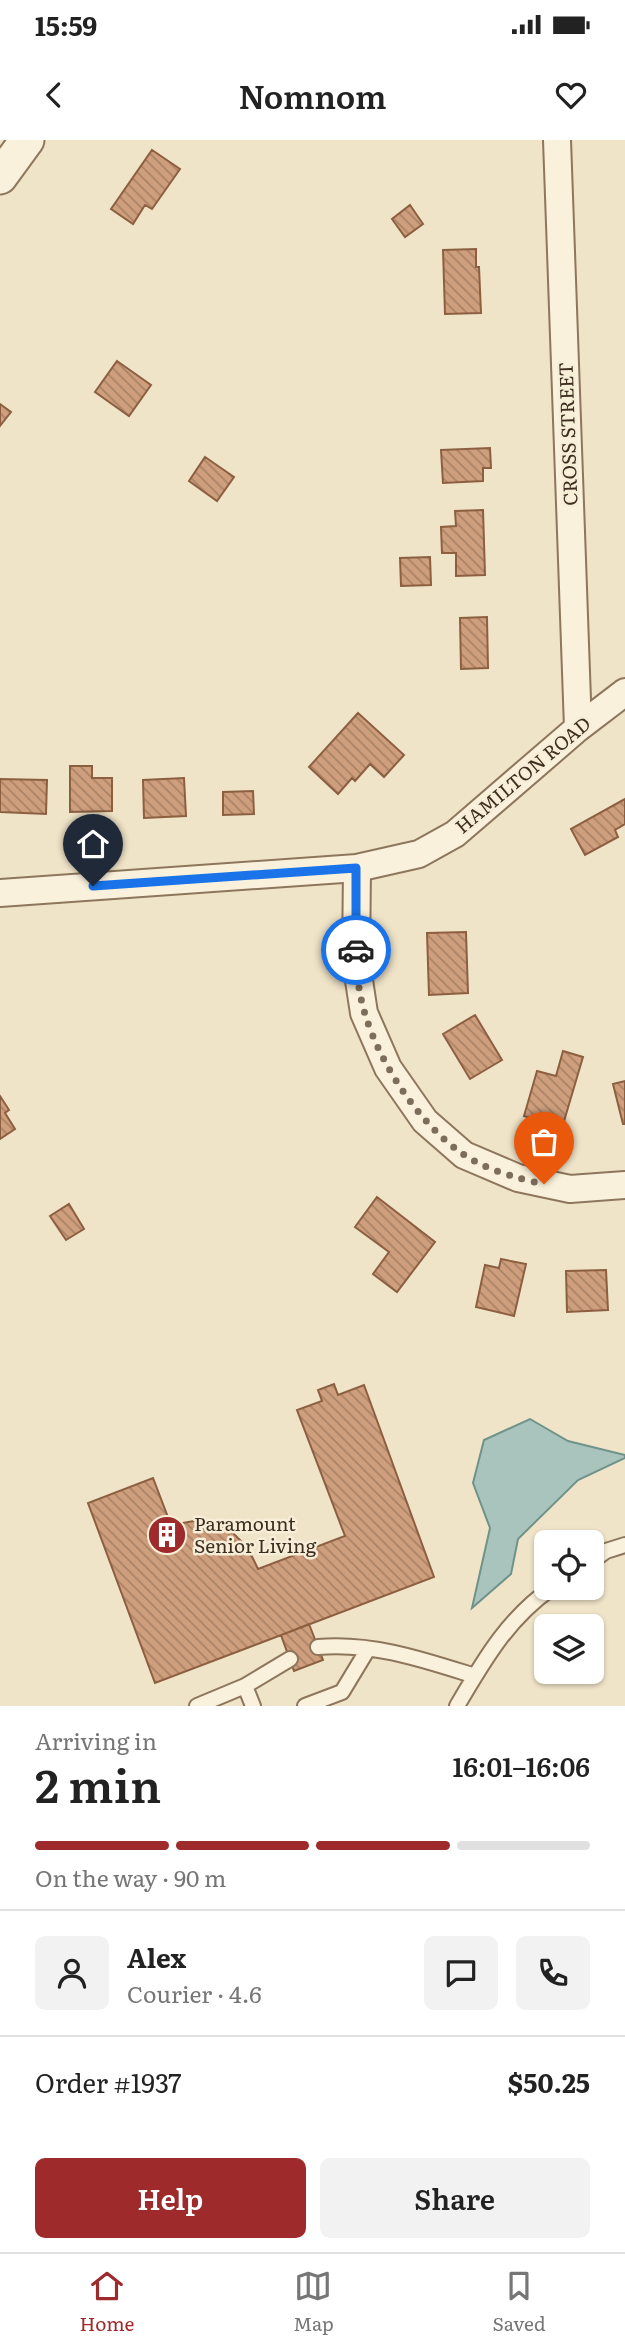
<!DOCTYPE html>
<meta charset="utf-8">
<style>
body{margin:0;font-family:Literata,serif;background:#f2f2f2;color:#222;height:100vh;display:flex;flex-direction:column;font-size:26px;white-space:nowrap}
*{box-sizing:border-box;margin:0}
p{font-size:23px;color:#767676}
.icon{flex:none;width:38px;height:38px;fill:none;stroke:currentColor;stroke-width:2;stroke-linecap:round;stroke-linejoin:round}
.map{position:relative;height:1566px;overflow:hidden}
.details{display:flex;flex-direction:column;background:#fff;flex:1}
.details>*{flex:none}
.controls{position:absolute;left:534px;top:1390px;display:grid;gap:14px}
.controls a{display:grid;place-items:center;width:70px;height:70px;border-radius:10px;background:#fff;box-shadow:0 2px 5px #0004;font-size:35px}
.pin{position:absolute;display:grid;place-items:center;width:60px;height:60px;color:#fff;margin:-72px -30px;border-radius:50% 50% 50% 0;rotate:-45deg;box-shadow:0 0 7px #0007}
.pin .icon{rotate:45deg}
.courier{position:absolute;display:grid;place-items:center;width:70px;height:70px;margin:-35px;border:5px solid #1a73e8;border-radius:50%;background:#fff;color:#222;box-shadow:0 2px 9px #0007}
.summary em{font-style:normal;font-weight:600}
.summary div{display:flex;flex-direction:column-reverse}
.summary{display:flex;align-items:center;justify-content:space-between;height:119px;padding:0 35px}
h1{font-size:46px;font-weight:600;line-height:52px}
.bar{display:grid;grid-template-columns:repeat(4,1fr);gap:10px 7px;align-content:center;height:84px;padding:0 35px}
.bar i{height:9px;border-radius:5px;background:#e0e0e0}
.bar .active{background:#9e2a2b}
.bar p{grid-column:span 4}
.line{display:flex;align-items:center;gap:18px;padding:0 35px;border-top:2px solid #e0e0e0}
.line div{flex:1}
.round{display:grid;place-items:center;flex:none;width:74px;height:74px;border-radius:10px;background:#f2f2f2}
.cta{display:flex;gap:14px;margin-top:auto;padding:14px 35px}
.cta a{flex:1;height:80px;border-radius:10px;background:#9e2a2b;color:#fff;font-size:28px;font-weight:600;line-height:80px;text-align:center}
.cta a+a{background:#f2f2f2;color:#222}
.status{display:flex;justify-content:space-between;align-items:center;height:49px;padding:0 35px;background:#fff;direction:ltr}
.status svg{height:19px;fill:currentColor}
header{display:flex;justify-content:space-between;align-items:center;height:91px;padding:0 35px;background:#fff;font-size:32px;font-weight:600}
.dock{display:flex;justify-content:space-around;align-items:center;height:98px;border-top:2px solid #e0e0e0;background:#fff;font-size:19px;color:#767676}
.dock a{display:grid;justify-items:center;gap:4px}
.dock .active{color:#9e2a2b}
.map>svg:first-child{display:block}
.water{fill:#a9c4bc;stroke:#6f938a;stroke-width:2}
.building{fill:url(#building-back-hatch);stroke:#8d5f41;stroke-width:2}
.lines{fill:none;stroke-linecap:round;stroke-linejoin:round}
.service-casing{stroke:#8d765c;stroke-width:18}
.minor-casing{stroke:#8d765c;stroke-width:30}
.tertiary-casing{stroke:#8d765c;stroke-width:37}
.service{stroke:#faf1dc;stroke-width:14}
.minor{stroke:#faf1dc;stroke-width:26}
.tertiary{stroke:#faf1dc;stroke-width:33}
.done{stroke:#7c6e5b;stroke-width:7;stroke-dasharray:0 12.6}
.route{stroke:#1a73e8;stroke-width:9}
.labels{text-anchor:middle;stroke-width:5;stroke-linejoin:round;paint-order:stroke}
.street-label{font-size:19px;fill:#3d2e20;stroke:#f7eed8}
.poi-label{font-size:19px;fill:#3d2e20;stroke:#f7eed8;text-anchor:start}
</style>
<div class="status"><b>15:59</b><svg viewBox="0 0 49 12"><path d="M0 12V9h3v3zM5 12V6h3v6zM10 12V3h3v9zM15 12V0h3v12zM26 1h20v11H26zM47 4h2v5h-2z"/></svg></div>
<header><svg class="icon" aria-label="back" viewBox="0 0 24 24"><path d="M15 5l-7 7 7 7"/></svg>Nomnom<svg class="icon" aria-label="heart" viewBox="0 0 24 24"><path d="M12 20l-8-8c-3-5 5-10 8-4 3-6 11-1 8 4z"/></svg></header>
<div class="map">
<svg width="625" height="1566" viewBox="0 0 625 1566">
<defs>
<pattern id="building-back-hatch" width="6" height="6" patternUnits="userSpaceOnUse" patternTransform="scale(1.75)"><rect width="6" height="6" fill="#cf9f7d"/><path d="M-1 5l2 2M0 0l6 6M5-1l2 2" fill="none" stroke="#a98266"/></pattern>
</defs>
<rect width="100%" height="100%" fill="#f0e4c8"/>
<path class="water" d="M530 1279 568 1301 625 1315V1318L578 1340 518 1399 511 1434 472 1468 490 1388 473 1343 484 1300Z"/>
<path class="building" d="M152 10 180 29 152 69 145 65 133 84 111 69Z
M410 65 423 84 405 97 392 79Z
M476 109V127H479L481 173 445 174 443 110Z
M117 221 151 245 129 276 95 252Z
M0 264 11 272 0 286Z
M490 308 491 328H483V341L443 343 441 310Z
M205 317 234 337 217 361 189 341Z
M483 370 485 435 456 436V413H442L441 387 456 386 455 371Z
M430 417 431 445 401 446 400 418Z
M487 477 488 528 461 529 460 478Z
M358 573 404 615 384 637 370 624 355 641 352 638 338 654 309 627Z
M70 626H92V638H112V671L70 672Z
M184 638 186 676 144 678 143 640Z
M0 639 47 640 46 674 0 672Z
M253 651 254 674 223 675V652Z
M625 659V684L615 690 618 697 585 715 571 689Z
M466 792 468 853 429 855 427 793Z
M475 875 502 920 470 939 443 894Z
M563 911 583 917 562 988 524 976 537 931 556 936Z
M625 941V984H623L613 944Z
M0 956 9 970 5 973 15 989 0 999Z
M377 1057 435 1102 397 1152 373 1134 389 1112 355 1087Z
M69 1064 84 1089 66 1100 50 1076Z
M501 1119 526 1124 514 1176 476 1167 485 1125 499 1128Z
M606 1130 608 1170 567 1172 566 1131Z
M334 1244 338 1255 364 1245 434 1437 155 1543 88 1363 153 1338 171 1385 194 1381 214 1383 233 1393 248 1408 258 1429 345 1396 297 1270 322 1261 318 1250Z
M309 1484 323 1520 294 1531 281 1495Z"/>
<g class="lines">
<g class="service-casing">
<path id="service" d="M592 1421 606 1411 625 1405
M318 1507C372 1502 424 1520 475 1536
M245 1546 253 1566
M197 1566 245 1546 290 1519
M305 1566 342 1552 368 1509
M457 1566C484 1520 508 1478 553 1447"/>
</g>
<g class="minor-casing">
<path id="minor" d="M557 0 578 588
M357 728 356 821 364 873 388 928 425 981 464 1015 518 1038 570 1049 625 1045
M0 753 357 728 419 714 455 694 578 588 625 552"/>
</g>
<g class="tertiary-casing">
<path id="tertiary" d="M0 37 27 0"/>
</g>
<use href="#service" class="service"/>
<use href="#minor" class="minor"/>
<use href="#tertiary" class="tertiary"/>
</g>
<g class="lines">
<path class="done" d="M356 810C356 830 359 855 365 874 380 924 420 985 463 1014 484 1029 519 1039 544 1044"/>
<path class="route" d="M93 746 356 728V810"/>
</g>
<defs>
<g id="building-disc" transform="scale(2.0125)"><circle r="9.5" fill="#9e2a2b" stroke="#f7eed8"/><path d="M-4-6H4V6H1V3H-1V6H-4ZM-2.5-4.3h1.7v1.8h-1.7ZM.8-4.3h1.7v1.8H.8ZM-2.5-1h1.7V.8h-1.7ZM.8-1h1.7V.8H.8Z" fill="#fff"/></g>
</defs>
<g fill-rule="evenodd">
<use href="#building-disc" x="167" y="1395"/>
</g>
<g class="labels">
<g class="street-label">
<text transform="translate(568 294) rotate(-92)" y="7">CROSS STREET</text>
<text transform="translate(523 635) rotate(-40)" y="7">HAMILTON ROAD</text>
</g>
<g class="poi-label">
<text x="194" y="1391">Paramount<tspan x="194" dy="22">Senior Living</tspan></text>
</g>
</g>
</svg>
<div class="controls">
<a><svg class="icon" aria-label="locate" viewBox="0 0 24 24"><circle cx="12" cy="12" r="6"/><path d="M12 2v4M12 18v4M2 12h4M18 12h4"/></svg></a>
<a><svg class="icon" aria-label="layers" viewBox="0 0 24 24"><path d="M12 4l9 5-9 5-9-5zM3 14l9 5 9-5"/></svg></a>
</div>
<div class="pin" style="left:544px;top:1044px;background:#ea580c"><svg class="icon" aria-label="bag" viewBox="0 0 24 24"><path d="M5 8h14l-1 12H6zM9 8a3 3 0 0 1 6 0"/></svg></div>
<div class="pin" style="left:93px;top:746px;background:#1f2937"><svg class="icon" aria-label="home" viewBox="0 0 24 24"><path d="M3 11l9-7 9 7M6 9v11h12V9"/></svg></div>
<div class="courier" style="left:356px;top:810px"><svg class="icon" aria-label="car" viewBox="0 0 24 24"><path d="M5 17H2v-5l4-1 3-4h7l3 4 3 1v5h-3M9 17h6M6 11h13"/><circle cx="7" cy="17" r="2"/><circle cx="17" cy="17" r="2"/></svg></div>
</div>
<section class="details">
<div class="summary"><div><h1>2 min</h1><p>Arriving in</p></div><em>16:01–16:06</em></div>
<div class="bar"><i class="active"></i><i class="active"></i><i class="active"></i><i></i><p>On the way · 90 m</p></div>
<div class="line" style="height:126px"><a class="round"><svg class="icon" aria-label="person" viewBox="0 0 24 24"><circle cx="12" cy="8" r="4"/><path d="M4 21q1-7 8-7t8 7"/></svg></a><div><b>Alex</b><p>Courier · 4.6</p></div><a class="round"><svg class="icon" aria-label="chat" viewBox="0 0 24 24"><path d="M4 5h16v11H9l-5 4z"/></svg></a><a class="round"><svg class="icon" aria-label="phone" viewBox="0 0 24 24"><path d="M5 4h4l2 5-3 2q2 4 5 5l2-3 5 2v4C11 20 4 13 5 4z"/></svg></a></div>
<div class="line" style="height:91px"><div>Order #1937</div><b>$50.25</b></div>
<div class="cta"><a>Help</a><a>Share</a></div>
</section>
<nav class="dock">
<a class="active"><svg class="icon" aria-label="home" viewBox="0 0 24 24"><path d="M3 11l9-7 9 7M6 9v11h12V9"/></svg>Home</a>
<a><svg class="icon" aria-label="map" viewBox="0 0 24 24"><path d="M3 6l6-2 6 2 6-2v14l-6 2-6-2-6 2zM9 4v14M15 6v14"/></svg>Map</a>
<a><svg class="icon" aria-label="saved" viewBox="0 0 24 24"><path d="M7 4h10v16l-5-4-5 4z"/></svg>Saved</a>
</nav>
